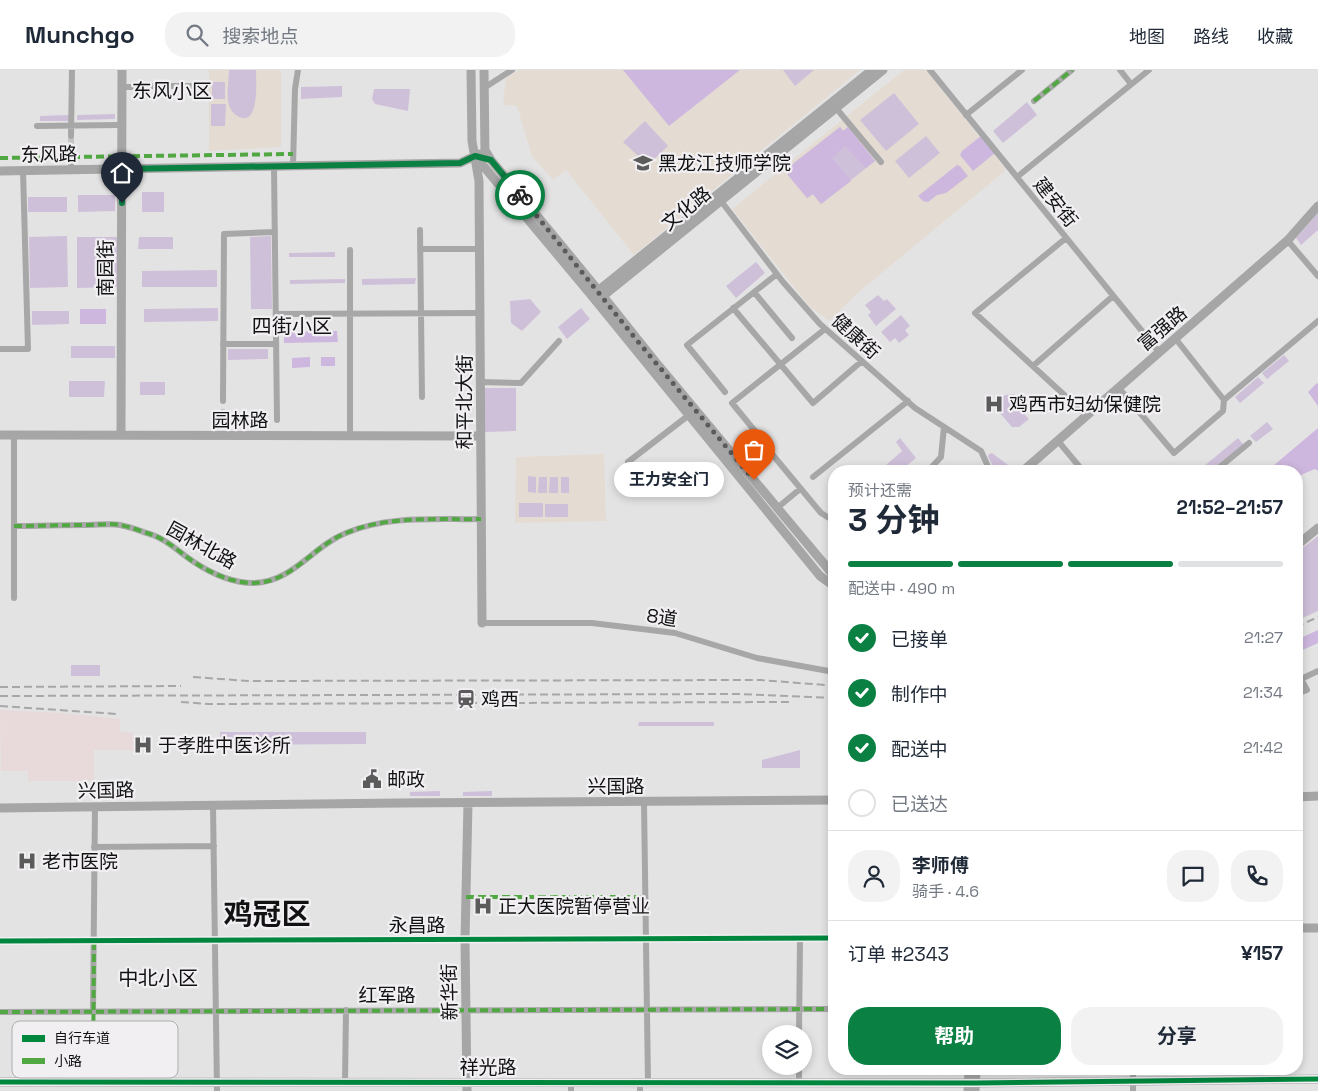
<!DOCTYPE html>
<html lang="zh">
<meta charset="utf-8">
<style>
body{margin:0;font-family:"Space Grotesk","Noto Sans SC",sans-serif;background:#f2f2f3;color:#1f2937;height:100vh;display:flex;flex-direction:column;font-size:19px;white-space:nowrap}
*{box-sizing:border-box;margin:0}
p{font-size:16px;color:#747a83}
.icon{flex:none;width:28px;height:28px;fill:none;stroke:currentColor;stroke-width:2;stroke-linecap:round;stroke-linejoin:round}
.map{position:relative;flex:1;overflow:hidden}
.side{position:absolute;left:828px;top:395px;width:475px;height:610px;display:flex;flex-direction:column;background:#fff;border-radius:20px;box-shadow:0 2px 8px #0003}
.side>*{flex:none}
.controls{position:absolute;left:762px;top:955px;display:grid;gap:10px}
.controls a{display:grid;place-items:center;width:50px;height:50px;border-radius:50%;background:#fff;box-shadow:0 2px 8px #0003;font-size:25px}
.pin{position:absolute;display:grid;place-items:center;width:42px;height:42px;color:#fff;margin:-51px -21px;border-radius:50% 50% 50% 0;rotate:-45deg;box-shadow:0 0 5px #0007}
.pin .icon{rotate:45deg}
.courier{position:absolute;display:grid;place-items:center;width:50px;height:50px;margin:-25px;border:4px solid #0b8043;border-radius:50%;background:#fff;color:#222;box-shadow:0 1px 6px #0007}
.bubble{position:absolute;height:35px;border-radius:18px;background:#fff;box-shadow:0 2px 8px #0003;font-size:16px;font-weight:700;line-height:35px;text-align:center}
.head em{font-style:normal;font-weight:700}
.head div{display:flex;flex-direction:column-reverse}
.head{display:flex;align-items:center;justify-content:space-between;height:85px;padding:0 20px}
h1{font-size:32px;font-weight:700;line-height:38px}
.bar{display:grid;grid-template-columns:repeat(4,1fr);gap:8px 5px;align-content:center;height:60px;padding:0 20px}
.bar i{height:6px;border-radius:4px;background:#e0e1e3}
.bar .active{background:#0b8043}
.bar p{grid-column:span 4}
.line{display:flex;align-items:center;gap:12px;padding:0 20px;border-top:1px solid #e0e1e3}
.line div{flex:1}
.round{display:grid;place-items:center;flex:none;width:52px;height:52px;border-radius:20px;background:#f2f2f3}
ol{padding:0 20px;list-style:none}
li{display:flex;align-items:center;gap:15px;height:55px}
li p{margin-inline-start:auto}
li .icon{padding:5px;border-radius:50%;background:#0b8043;color:#fff;stroke-width:4}
li:last-child{color:#747a83}
li i{width:28px;height:28px;border:2px solid #e0e1e3;border-radius:50%}
.button{display:flex;gap:10px;margin-top:auto;padding:10px 20px}
.button a{flex:1;height:58px;border-radius:20px;background:#0b8043;color:#fff;font-size:20px;font-weight:700;line-height:58px;text-align:center}
.button a+a{background:#f2f2f3;color:#1f2937}
header{display:flex;align-items:center;gap:30px;box-sizing:border-box;height:70px;padding:0 25px;background:#fff;border-bottom:1px solid #e0e1e3}
header strong{font-size:24px}
nav{display:flex;gap:28px;margin-inline-start:auto;font-size:18px}
.search{width:350px;height:45px;background:#f2f2f3;display:flex;align-items:center;gap:12px;box-sizing:border-box;padding:0 18px;border-radius:20px;color:#747a83;font-size:19px}
.map>svg:first-child{display:block}
.industrial{fill:#e8d9da}
.education{fill:#e4dcd2}
.green{fill:#cfc0da}
.forest{fill:#ceb7de}
.lines{fill:none;stroke-linecap:round;stroke-linejoin:round}
.street-tunnel{stroke:#c4c4c5;stroke-width:6;stroke-dasharray:6 3;stroke-linecap:butt}
.street{stroke:#a8a7a7;stroke-width:6}
.secondary{stroke:#a7a6a6;stroke-width:9}
.rail{stroke:#a8a7a8;stroke-width:2;stroke-dasharray:8 4;stroke-linecap:butt}
.quiet{stroke:#51a842;stroke-width:4;stroke-dasharray:8 4;stroke-linecap:butt}
.cycleway-casing{stroke:#f1eff2;stroke-width:8}
.cycleway{stroke:#00873e;stroke-width:5}
.done{stroke:#5c5b5c;stroke-width:5;stroke-dasharray:0 9}
.route{stroke:#0b8043;stroke-width:6}
.labels{text-anchor:middle;stroke-width:4.5;stroke-linejoin:round;paint-order:stroke}
.street-label{font-size:19px;fill:#121213;stroke:#f1eff2}
.poi-label{font-size:19px;fill:#121213;stroke:#f1eff2;text-anchor:start}
.neighbourhood-label{font-size:20px;fill:#121213;stroke:#f1eff2}
.town-label{font-size:29px;font-weight:bold;fill:#121213;stroke:#f1eff2}
.key{fill:#f1eff2;stroke:#aeadaf;stroke-width:1}
.key-label{font-size:14px;fill:#121213}
</style>
<header>
<strong>Munchgo</strong>
<div class="search"><svg class="icon" aria-label="search" viewBox="0 0 24 24"><circle cx="10" cy="10" r="6"/><path d="M15 15l6 6"/></svg>搜索地点</div>
<nav><a>地图</a><a>路线</a><a>收藏</a></nav>
</header>
<div class="map">
<svg width="1318" height="1021" viewBox="0 0 1318 1021">
<rect width="100%" height="100%" fill="#e4e3e4"/>
<path class="industrial" d="M0 640 60 643 120 649V662L133 663 134 680H94V711H28V701H1Z"/>
<path class="education" d="M209 0H281V77L209 81Z
M519 0H860L634 185 566 100 553 110 532 86 517 36 503 35 506 8Z
M904 0H926L1006 100 860 221 829 251 809 236 732 139Z
M604 384 606 451 515 453 516 387Z"/>
<path class="green" d="M229 0H256C256 10 260 56 239 47 235 45 230 40 229 35 226 25 229 11 229 0Z
M783 0H814L795 16Z
M212 12H225V29H212Z
M342 16V27L301 29V17Z
M374 19H410L408 41 375 34 372 29Z
M894 23 919 54 886 81 860 50Z
M1027 32 1037 45 1003 73 993 61Z
M211 34H226L225 56H211Z
M115 44V49L77 50V45Z
M69 45V51H40V46Z
M645 51 668 76 648 95 623 72Z
M840 57 843 61 848 57 875 91 821 134 813 124 807 128 788 105 789 97Z
M926 66 940 83 909 108 895 91Z
M142 122H164V142H142Z
M78 125H115V141L78 142Z
M28 127H67V142H28Z
M1318 143V160L1301 175 1296 168Z
M67 166 68 217 30 218 29 167Z
M271 166 272 239H251L250 167Z
M77 167H117V217L77 218Z
M139 167H173V179H138Z
M335 182V187H289V183Z
M756 192 765 203 736 228 726 216Z
M217 200V217H142V201Z
M416 208 415 214 362 215V209Z
M345 209V213L290 214V210Z
M878 225 884 231 887 229 896 239 876 256 868 245 871 242 865 235Z
M530 229 541 242 522 261 511 253 510 231Z
M218 238V251L144 252V239Z
M581 238 590 249 567 269 558 257Z
M32 241H69V254L32 255Z
M901 245 910 256 905 260 909 265 899 273 895 268 890 272 881 262Z
M71 276H115V288H71Z
M228 279H268V289L228 290Z
M1284 285 1289 291 1267 309 1262 303Z
M1258 307 1264 313 1240 333 1235 327Z
M69 311H105L104 327H69Z
M140 312H165V325H140Z
M484 318H516V361L485 362Z
M1014 324 1030 341 1025 345 1029 349 1019 357H1012L993 335 1005 325Z
M1267 352 1273 359 1256 372 1250 366Z
M900 368 916 388 900 401H879L902 381 896 372Z
M1238 368 1244 375 1213 401H1198Z
M992 383 1012 398 1008 401H996L988 387 989 384Z
M528 406 536 407V423L528 422Z
M539 407H547V423H538Z
M550 407H558V423H549Z
M561 407H569V423H561Z
M519 433H543V447H519Z
M545 434H568V447H545Z
M1318 466V541L1296 551V483Z
M71 595H100V606H71Z
M639 652H714V656H638Z
M220 662H366V674L220 675Z
M800 680V698H762V690Z
M440 721V726H410V722Z
M492 721V726H463V722Z"/>
<path class="forest" d="M623 0H740L669 56Z
M840 57 843 61 848 57 875 91 866 98 845 76 832 88 851 111 821 134 813 124 807 128 788 105 789 97Z
M981 66 995 83 973 101 960 85 962 81Z
M957 95 960 96 968 106 946 123 937 125 928 132 923 131 918 126Z
M80 239H106V254H80Z
M337 261 338 272 284 273V262Z
M310 287V297L292 298V288Z
M335 287V296H321V287Z
M1317 313 1318 314V336L1308 322Z
M1318 358V401L1315 399 1296 407V401H1267Z
M1318 560V573L1296 583V570Z"/>
<g class="lines">
<path class="street-tunnel" d="M71 83V66"/>
<path class="street" d="M930 0 1159 282
M1120 0 1131 14
M148 16H206
M122 17H132
M484 18 512 0
M1034 31 1072 0
M836 38 881 92
M966 45 1022 0
M37 56 118 55
M71 66 72 0
M274 96 277 350
M293 96 295 19 298 0
M71 100V83
M1017 107 1149 0
M721 131 783 212 820 254 915 338 981 381 990 401
M420 160 422 327
M1066 168 975 243 1086 345
M1288 171 1318 206
M420 179H479
M350 180V366
M754 222 792 268
M733 238 813 333 862 291
M276 244 480 243
M223 274H276
M0 279H28L23 100
M1033 296 1113 226
M480 312 521 313 559 271
M1118 317 1174 383 1223 341 1224 330 1175 268
M725 322 687 275 777 204
M1224 330 1318 251
M223 331 224 164 275 162
M223 350V342
M1058 371 1083 401
M764 372 732 333 825 259
M767 378 821 443 834 451
M628 392 689 345
M928 401 941 387 944 357
M1215 401 1249 373
M813 407 908 331
M777 438 800 419
M14 456C38 456 62 455 86 455 97 455 110 453 120 455 131 457 143 462 153 465 169 471 180 483 194 492 212 504 233 513 254 513 293 512 313 476 346 463 389 445 436 450 481 449
M830 501 834 529
M14 528V365
M482 553H592L675 563 757 588 834 602
M1296 624 1307 620 1301 609 1318 601
M644 732 648 1013
M213 735 217 1021
M94 777 214 776
M0 871 834 868
M93 941 95 736
M0 942 834 939
M799 964 800 869
M1133 999V1021
M345 1012 346 940
M571 1012V1021
M799 1013V996
M640 1021V1012"/>
<path class="secondary" d="M471 0 472 71 479 111 482 553
M484 0 485 85
M485 80 491 90 599 221 658 295 830 501 834 503
M475 86 592 226 820 506 834 516
M0 101 460 93 479 84
M594 224 872 0
M603 226 883 0
M0 365 480 366
M121 365 122 0
M1023 401 1288 170 1318 136
M1296 476 1318 458
M1296 727 1318 726
M0 738 399 733 834 730
M1296 858H1318
M0 1012 976 1013 1318 1009
M467 1021 465 870 468 733
M968 1021 969 999
M975 1021 976 999"/>
<path class="rail" d="M1296 557 1318 547
M193 607 248 611 760 610 825 615
M0 617 181 616
M0 626 738 624 834 628
M181 632 209 634 789 632
M0 636 117 644"/>
<path class="quiet" d="M1034 31 1072 0
M0 88 293 84
M14 456C38 456 62 455 86 455 97 455 110 453 120 455 131 457 143 462 153 465 169 471 180 483 194 492 212 504 233 513 254 513 293 512 313 476 346 463 389 445 436 450 481 449
M466 827H646
M0 942 834 939
M93 1012 94 871"/>
<g class="cycleway-casing">
<path id="cycleway" d="M0 871 834 868
M0 1012 976 1013 1318 1009"/>
</g>
<use href="#cycleway" class="cycleway"/>
</g>
<g class="lines">
<path class="done" d="M520 125 635 268 754 410"/>
<path class="route" d="M122 133V99L460 93 475 86 491 90 520 125"/>
</g>
<defs>
<g id="university-bare" transform="scale(1.5)"><path d="M0-5L7-2L0 1L-7-2ZM-4 1L0 2.5L4 1V4Q0 6-4 4Z" fill="#5c5b5c" stroke="#f1eff2" stroke-width="2.5" paint-order="stroke"/></g>
<g id="hospital-bare" transform="scale(1.5)"><path d="M-5-5h3v3.5h4V-5h3V5h-3V1.5h-4V5h-3Z" fill="#5c5b5c" stroke="#f1eff2" stroke-width="2.5" paint-order="stroke"/></g>
<g id="station-bare" transform="scale(1.5)"><path d="M-3-6H3Q5-6 5-4V2Q5 4 3 4L4.5 6H3L1.5 4h-3L-3 6H-4.5L-3 4Q-5 4-5 2V-4Q-5-6-3-6ZM-3.5-4v3h7v-3ZM-3.5 1v1.5H-2V1ZM2 1v1.5H3.5V1Z" fill="#5c5b5c" stroke="#f1eff2" stroke-width="2.5" paint-order="stroke"/></g>
<g id="civic-bare" transform="scale(1.5)"><path d="M-.6-6.5H3V-4.5H.6V-3L4-1V1h2V6H-6V1h2V-1L-.6-3ZM-1.2 2.5V6h2.4V2.5Z" fill="#5c5b5c" stroke="#f1eff2" stroke-width="2.5" paint-order="stroke"/></g>
</defs>
<g fill-rule="evenodd">
<use href="#university-bare" x="643" y="93"/>
<use href="#hospital-bare" x="994" y="334"/>
<use href="#station-bare" x="466" y="629"/>
<use href="#hospital-bare" x="143" y="675"/>
<use href="#civic-bare" x="372" y="709"/>
<use href="#hospital-bare" x="27" y="791"/>
<use href="#hospital-bare" x="483" y="836"/>
</g>
<g class="labels">
<g class="street-label">
<text transform="translate(49 84) rotate(-1)" y="7">东风路</text>
<text transform="translate(1056 132) rotate(51)" y="7">建安街</text>
<text transform="translate(686 138) rotate(-39)" y="7">文化路</text>
<text transform="translate(105 198) rotate(-90)" y="7">南园街</text>
<text transform="translate(1162 258) rotate(-40)" y="7">富强路</text>
<text transform="translate(856 266) rotate(42)" y="7">健康街</text>
<text transform="translate(464 332) rotate(-90)" y="7">和平北大街</text>
<text x="240" y="357">园林路</text>
<text transform="translate(202 475) rotate(29)" y="7">园林北路</text>
<text transform="translate(662 547) rotate(9)" y="7">8道</text>
<text x="616" y="723">兴国路</text>
<text transform="translate(106 720) rotate(-1)" y="7">兴国路</text>
<text x="417" y="862">永昌路</text>
<text transform="translate(449 922) rotate(-91)" y="7">新华街</text>
<text x="387" y="932">红军路</text>
<text x="488" y="1004">祥光路</text>
</g>
<g class="poi-label">
<text x="658" y="100">黑龙江技师学院</text>
<text x="1009" y="341">鸡西市妇幼保健院</text>
<text x="481" y="636">鸡西</text>
<text x="158" y="682">于孝胜中医诊所</text>
<text x="387" y="716">邮政</text>
<text x="42" y="798">老市医院</text>
<text x="498" y="843">正大医院暂停营业</text>
</g>
<g class="neighbourhood-label">
<text x="172" y="28">东风小区</text>
<text x="292" y="263">四街小区</text>
<text x="158" y="915">中北小区</text>
</g>
<g class="town-label">
<text x="267" y="854">鸡冠区</text>
</g>
</g>
<rect x="12" y="951" width="166" height="57" rx="8" class="key"/>
<rect x="22" y="965" width="23" height="7" fill="#00873e"/>
<rect x="22" y="988" width="23" height="6" fill="#51a842"/>
<g class="key-label">
<text x="54" y="973">自行车道</text>
<text x="54" y="996">小路</text>
</g>
</svg>
<div class="controls">
<a><svg class="icon" aria-label="layers" viewBox="0 0 24 24"><path d="M12 4l9 5-9 5-9-5zM3 14l9 5 9-5"/></svg></a>
</div>
<div class="pin" style="left:754px;top:410px;background:#ea580c"><svg class="icon" aria-label="bag" viewBox="0 0 24 24"><path d="M5 8h14l-1 12H6zM9 8a3 3 0 0 1 6 0"/></svg></div>
<div class="pin" style="left:122px;top:133px;background:#1f2937"><svg class="icon" aria-label="home" viewBox="0 0 24 24"><path d="M3 11l9-7 9 7M6 9v11h12V9"/></svg></div>
<div class="courier" style="left:520px;top:125px"><svg class="icon" aria-label="bike" viewBox="0 0 24 24"><circle cx="6" cy="16" r="4"/><circle cx="18" cy="16" r="4"/><path d="M6 16l4-8h5l3 8M10 8l3 8H6M13 5h3"/></svg></div>
<div class="bubble" style="left:614px;top:392px;width:110px">王力安全门</div>
<section class="side">
<div class="head"><div><h1>3 分钟</h1><p>预计还需</p></div><em>21:52–21:57</em></div>
<div class="bar"><i class="active"></i><i class="active"></i><i class="active"></i><i></i><p>配送中 · 490 m</p></div>
<ol>
<li><svg class="icon" aria-label="check" viewBox="0 0 24 24"><path d="M5 12l5 5 9-10"/></svg>已接单<p>21:27</p></li>
<li><svg class="icon" aria-label="check" viewBox="0 0 24 24"><path d="M5 12l5 5 9-10"/></svg>制作中<p>21:34</p></li>
<li><svg class="icon" aria-label="check" viewBox="0 0 24 24"><path d="M5 12l5 5 9-10"/></svg>配送中<p>21:42</p></li>
<li><i></i>已送达</li>
</ol>
<div class="line" style="height:90px"><a class="round"><svg class="icon" aria-label="person" viewBox="0 0 24 24"><circle cx="12" cy="8" r="4"/><path d="M4 21q1-7 8-7t8 7"/></svg></a><div><b>李师傅</b><p>骑手 · 4.6</p></div><a class="round"><svg class="icon" aria-label="chat" viewBox="0 0 24 24"><path d="M4 5h16v11H9l-5 4z"/></svg></a><a class="round"><svg class="icon" aria-label="phone" viewBox="0 0 24 24"><path d="M5 4h4l2 5-3 2q2 4 5 5l2-3 5 2v4C11 20 4 13 5 4z"/></svg></a></div>
<div class="line" style="height:65px"><div>订单 #2343</div><b>¥157</b></div>
<div class="button"><a>帮助</a><a>分享</a></div>
</section>
</div>
